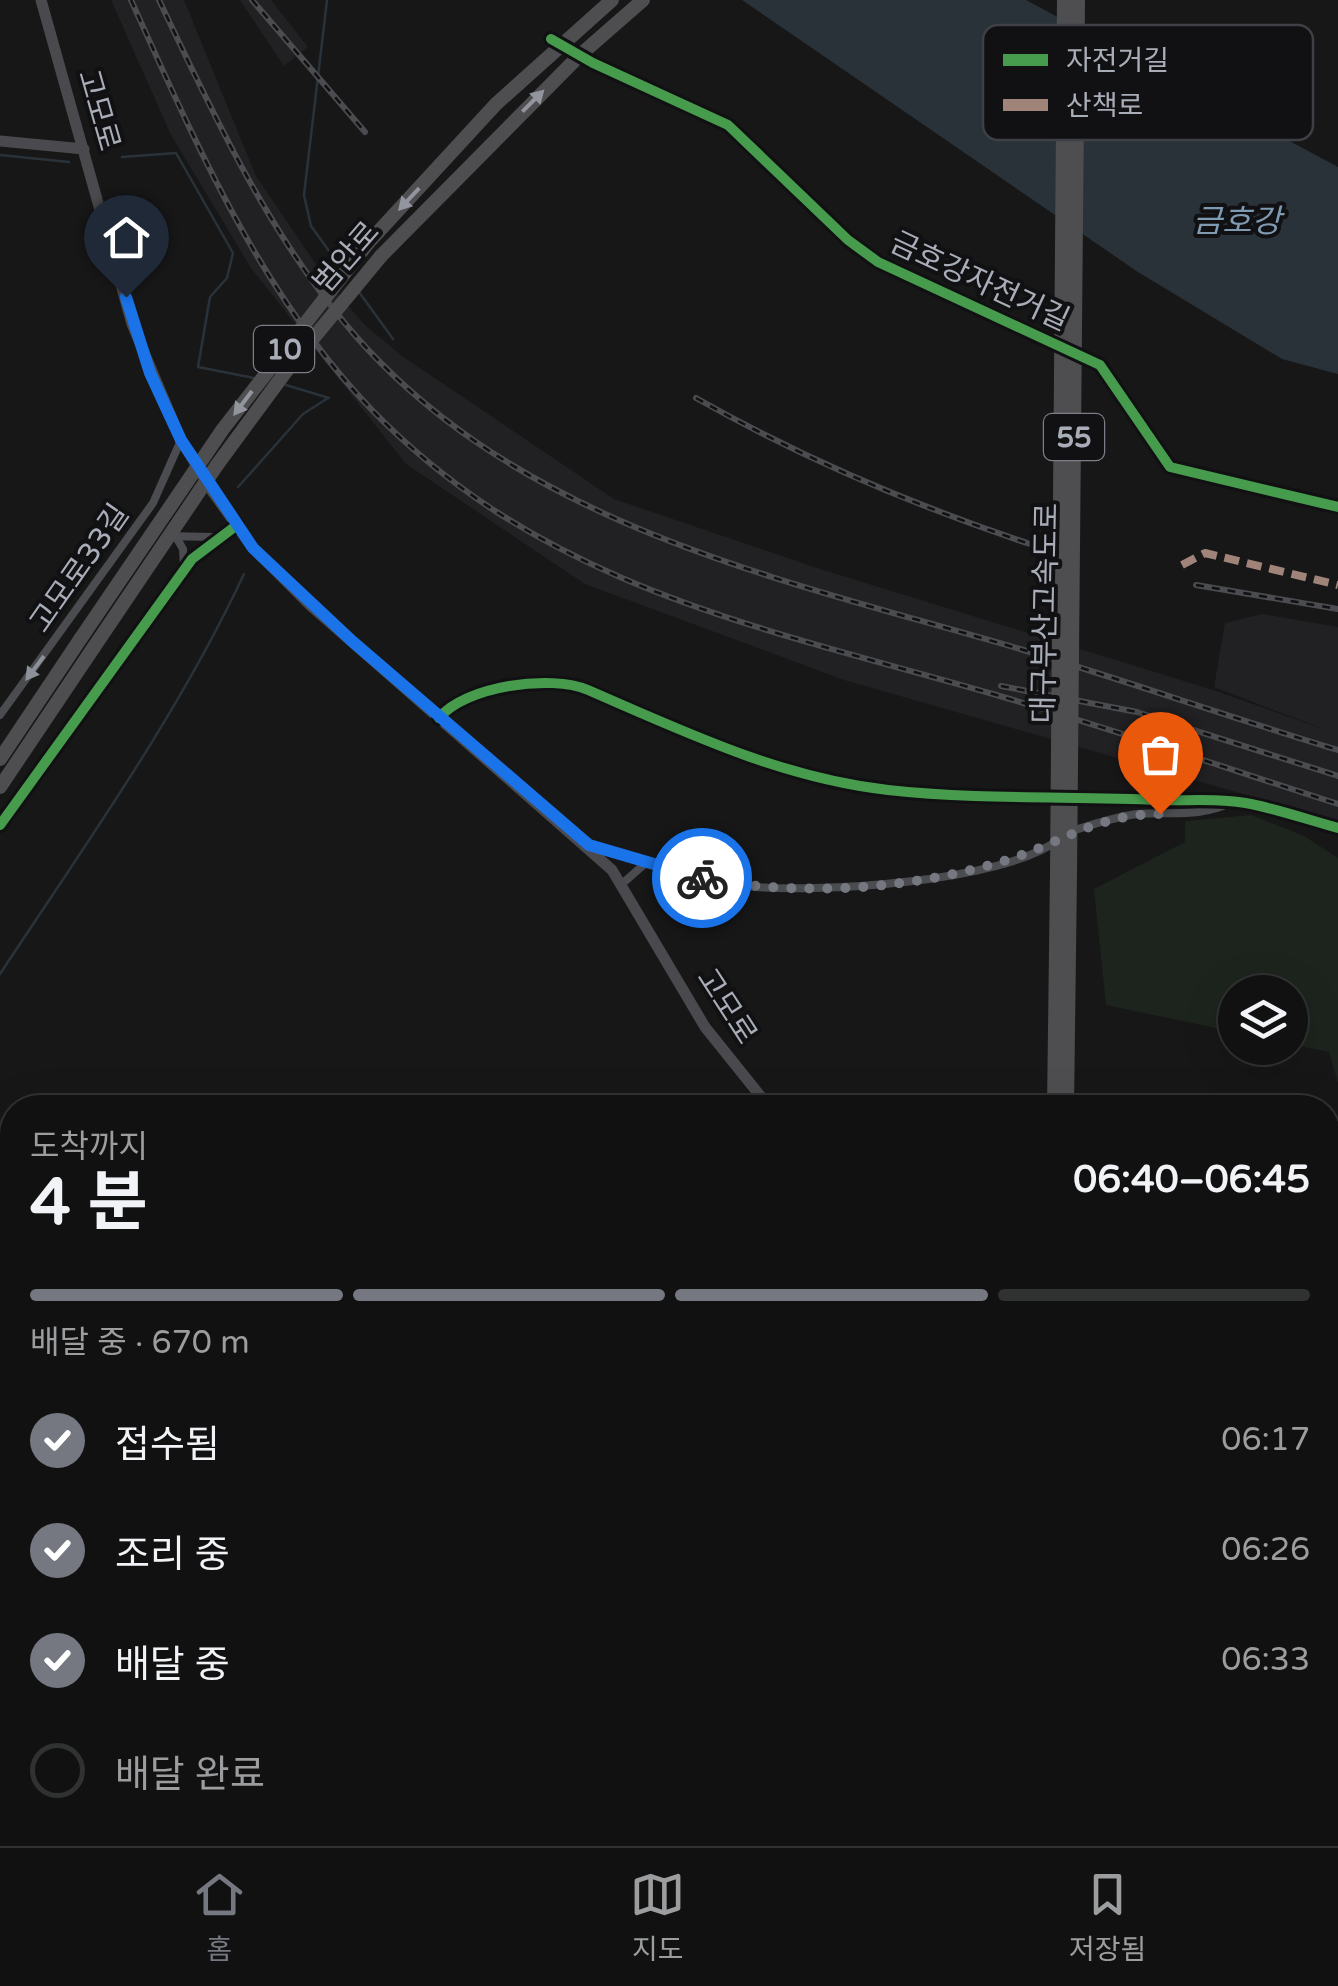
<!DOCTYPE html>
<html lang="ko">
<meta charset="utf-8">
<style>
body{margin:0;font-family:"Varela Round","Noto Sans KR",sans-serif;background:#1e1f1f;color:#f1f3f6;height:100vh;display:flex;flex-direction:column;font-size:38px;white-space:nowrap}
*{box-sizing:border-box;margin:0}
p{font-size:32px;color:#9c9d9f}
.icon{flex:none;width:55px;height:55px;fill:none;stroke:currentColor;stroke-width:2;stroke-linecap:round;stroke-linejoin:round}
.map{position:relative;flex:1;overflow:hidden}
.drawer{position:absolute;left:0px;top:1095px;width:1340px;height:752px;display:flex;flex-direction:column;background:#111;border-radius:40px 40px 0 0;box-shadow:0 10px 40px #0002,0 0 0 2px #303131}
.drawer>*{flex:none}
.controls{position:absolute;left:1218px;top:975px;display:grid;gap:20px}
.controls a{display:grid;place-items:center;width:90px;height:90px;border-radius:50%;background:#111;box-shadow:0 10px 40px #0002,0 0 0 2px #303131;font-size:50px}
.pin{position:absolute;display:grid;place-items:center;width:85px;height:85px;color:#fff;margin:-102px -42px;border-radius:50% 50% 50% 0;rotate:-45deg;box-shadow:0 0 10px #0007}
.pin .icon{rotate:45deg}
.courier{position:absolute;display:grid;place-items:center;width:100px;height:100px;margin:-50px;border:8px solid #1a73e8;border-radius:50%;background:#fff;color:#222;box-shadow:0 2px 12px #0007}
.head em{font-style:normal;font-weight:700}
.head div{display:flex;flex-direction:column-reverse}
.head{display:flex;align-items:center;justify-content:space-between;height:170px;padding:0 30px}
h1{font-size:65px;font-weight:700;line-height:75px}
.bar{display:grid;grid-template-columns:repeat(4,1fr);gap:15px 10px;align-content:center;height:120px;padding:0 30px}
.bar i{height:12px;border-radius:8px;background:#303131}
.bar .current{background:#757880}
.bar p{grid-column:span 4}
ol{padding:0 30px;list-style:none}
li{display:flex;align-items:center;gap:30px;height:110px}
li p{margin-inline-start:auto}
li .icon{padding:10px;border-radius:50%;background:#757880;color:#fff;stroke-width:4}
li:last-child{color:#9c9d9f}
li i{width:55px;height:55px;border:5px solid #303131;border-radius:50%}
.menu{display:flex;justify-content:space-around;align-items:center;height:140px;border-top:2px solid #303131;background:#111;font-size:28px;color:#9c9d9f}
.menu a{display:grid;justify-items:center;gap:5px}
.menu .current{color:#757880}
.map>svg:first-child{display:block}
.built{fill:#212123}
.green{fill:#1d241e}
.water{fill:#2a3239}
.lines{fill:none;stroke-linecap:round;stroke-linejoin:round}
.stream{stroke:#2a3239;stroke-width:2.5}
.street{stroke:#4b4c50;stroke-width:8}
.secondary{stroke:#4a4a4e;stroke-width:11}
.highway{stroke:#4e4e51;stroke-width:14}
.rail-casing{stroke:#4b4c4f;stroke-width:6}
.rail{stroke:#111113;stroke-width:2.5;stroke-dasharray:8;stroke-linecap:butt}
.highway-bridge{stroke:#4e4e51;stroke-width:14}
.quiet{stroke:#a18479;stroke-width:8;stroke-dasharray:15 8;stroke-linecap:butt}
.cycleway-casing{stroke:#111113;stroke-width:16}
.cycleway{stroke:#469c4c;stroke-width:10}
.oneway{fill:#92959e}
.oneway2{fill:#8c9099}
.done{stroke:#757880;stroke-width:10;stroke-dasharray:0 18}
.route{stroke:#1a73e8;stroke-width:12}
.labels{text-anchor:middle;stroke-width:8;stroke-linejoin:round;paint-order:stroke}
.shield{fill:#111113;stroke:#7b7e86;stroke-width:2.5}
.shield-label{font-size:28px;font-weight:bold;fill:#a8adb8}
.street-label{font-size:30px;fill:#a8adb8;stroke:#111113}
.water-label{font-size:32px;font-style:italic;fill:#7f9bb3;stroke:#111113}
.key{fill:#111113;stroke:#3e4045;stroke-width:2.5}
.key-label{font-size:28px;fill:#a8adb8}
</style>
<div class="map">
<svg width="1338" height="1846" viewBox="0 0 1338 1846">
<rect width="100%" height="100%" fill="#171717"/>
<path class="built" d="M111 0H184L256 176 330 285 365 325 402 356 614 499 820 569 1213 690 1329 731 1214 687 1225 623 1262 614 1338 627V821L844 680 585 584 406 464 251 268 171 135Z
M240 0H271L308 47 284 66Z"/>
<path class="green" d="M1251 815 1304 836 1338 858V1083L1329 1052 1290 1044V992H1235V1032L1106 1005 1094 889 1185 842V821Z
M12 1245V1445L0 1429V1261Z
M1328 1271H1338V1846H1151L1153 1835H1328Z
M95 1835H353L360 1846H95Z
M525 1835H884L885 1846H530Z"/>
<path class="water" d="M742 0H1026L1338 167V374L1282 359 1138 272Z"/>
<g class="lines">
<path class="stream" d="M327 0 304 195 311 226 342 269
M0 155 69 162
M122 157 176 153 233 253 227 278 210 297 198 367 254 378
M359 292 393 339
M286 385 329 398
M238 487 303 414 328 398
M0 974C85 845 178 715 244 574"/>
<path class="street" d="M167 536 213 537
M176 537 183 549 184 566
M0 715 153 503 181 440
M0 825 192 559 237 525
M1069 832C1090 825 1114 817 1137 814 1170 811 1199 818 1230 803
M589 845C639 861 692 880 744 886 814 894 1003 882 1058 840
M623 883 648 861"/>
<path class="secondary" d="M41 0 132 324 181 440 212 491 253 548 310 605 612 870 705 1027 770 1108
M0 141 84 149
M439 718C465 686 551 674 588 690 685 732 781 778 888 790 979 800 1069 796 1160 800 1189 801 1222 798 1251 804 1280 810 1309 820 1338 828
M993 1846 994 1835"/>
<path class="highway" d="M368 243 496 104 612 0
M381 256 579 56 643 0
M217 465 287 370
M0 759 81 638
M0 787 94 647
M1054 1108 1057 872
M1067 1108 1070 874
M1047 1846 1048 1835
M1060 1846V1835"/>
<g class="rail-casing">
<path id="rail" d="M131 0C196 144 261 295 372 410 545 588 764 628 993 694 1109 728 1223 767 1338 804
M159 0C214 116 269 235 353 333 521 527 785 580 1020 649 1127 681 1232 718 1338 750
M252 0 365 132
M696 398C804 459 913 505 1030 544
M1196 585 1338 609
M1001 686 1137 712 1338 776"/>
</g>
<use href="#rail" class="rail"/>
<path class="highway-bridge" d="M287 370 381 256
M81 638 223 429 368 243
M94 647 217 465
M1057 872 1064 0
M1070 874 1078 0"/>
<path class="quiet" d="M1182 565 1205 553 1338 585"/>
<g class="cycleway-casing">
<path id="cycleway" d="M551 39 593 63 728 125 848 240 878 262 1100 365 1170 467 1338 507
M439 718C465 686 551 674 588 690 685 732 781 778 888 790 979 800 1069 796 1160 800 1189 801 1222 798 1251 804 1280 810 1309 820 1338 828
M0 825 192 559 237 525"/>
</g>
<use href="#cycleway" class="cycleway"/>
</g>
<defs><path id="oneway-solid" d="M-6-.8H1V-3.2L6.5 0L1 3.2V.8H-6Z" transform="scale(2.5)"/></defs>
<g class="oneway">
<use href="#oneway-solid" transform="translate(533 101) rotate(-45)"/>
<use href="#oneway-solid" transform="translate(409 199) rotate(133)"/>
<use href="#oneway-solid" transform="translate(243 403) rotate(127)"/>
</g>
<use class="oneway2" href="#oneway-solid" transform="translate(35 668) rotate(127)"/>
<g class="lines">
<path class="done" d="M702 878C800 897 909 890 1004 861 1060 844 1096 814 1160 814"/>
<path class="route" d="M126 297 150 373 181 440 253 548 352 641 589 845 702 878"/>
</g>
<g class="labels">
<g class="shield">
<rect x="254" y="326" width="60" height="46" rx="8"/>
<rect x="1044" y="414" width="60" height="46" rx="8"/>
</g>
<g class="shield-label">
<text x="284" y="359">10</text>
<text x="1074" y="447">55</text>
</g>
<g class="street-label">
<text transform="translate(99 110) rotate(74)" y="10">고모로</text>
<text transform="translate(346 257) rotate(-49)" y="10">범안로</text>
<text transform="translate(980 281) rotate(25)" y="10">금호강자전거길</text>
<text transform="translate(79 568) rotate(-55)" y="10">고모로33길</text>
<text transform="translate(1045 613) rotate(-89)" y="10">대구부산고속도로</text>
<text transform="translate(727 1006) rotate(57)" y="10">고모로</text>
</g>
<g class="water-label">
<text x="1237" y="232">금호강</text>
</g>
</g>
<rect x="983" y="25" width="330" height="115" rx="15" class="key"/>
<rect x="1003" y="54" width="45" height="12" fill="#469c4c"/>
<rect x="1003" y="99" width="45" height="12" fill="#a18479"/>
<g class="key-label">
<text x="1066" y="70">자전거길</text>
<text x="1066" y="115">산책로</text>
</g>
</svg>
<div class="controls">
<a><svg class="icon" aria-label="layers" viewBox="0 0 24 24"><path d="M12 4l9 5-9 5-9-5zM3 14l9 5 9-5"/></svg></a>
</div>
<div class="pin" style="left:1160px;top:814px;background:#ea580c"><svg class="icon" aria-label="bag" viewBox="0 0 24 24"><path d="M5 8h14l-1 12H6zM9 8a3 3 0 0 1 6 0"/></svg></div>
<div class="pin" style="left:126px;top:297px;background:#1f2937"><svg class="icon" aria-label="home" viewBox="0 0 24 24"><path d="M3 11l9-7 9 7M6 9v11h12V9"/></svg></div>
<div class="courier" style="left:702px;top:878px"><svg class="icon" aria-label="bike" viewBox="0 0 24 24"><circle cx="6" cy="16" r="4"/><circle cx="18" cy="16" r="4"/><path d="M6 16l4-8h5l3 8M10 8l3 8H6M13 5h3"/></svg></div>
<section class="drawer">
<div class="head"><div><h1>4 분</h1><p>도착까지</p></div><em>06:40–06:45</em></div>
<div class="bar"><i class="current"></i><i class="current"></i><i class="current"></i><i></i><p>배달 중 · 670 m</p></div>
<ol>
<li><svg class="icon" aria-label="check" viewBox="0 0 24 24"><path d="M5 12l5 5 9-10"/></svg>접수됨<p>06:17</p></li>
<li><svg class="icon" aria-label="check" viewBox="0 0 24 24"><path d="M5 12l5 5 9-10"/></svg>조리 중<p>06:26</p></li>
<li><svg class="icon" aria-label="check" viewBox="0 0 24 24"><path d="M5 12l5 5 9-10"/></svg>배달 중<p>06:33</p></li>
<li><i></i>배달 완료</li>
</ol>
</section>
</div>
<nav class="menu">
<a class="current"><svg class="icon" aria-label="home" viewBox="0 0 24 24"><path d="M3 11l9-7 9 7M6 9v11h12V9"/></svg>홈</a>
<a><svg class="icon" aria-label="map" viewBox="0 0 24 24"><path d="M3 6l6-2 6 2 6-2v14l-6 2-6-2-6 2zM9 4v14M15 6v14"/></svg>지도</a>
<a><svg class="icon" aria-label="saved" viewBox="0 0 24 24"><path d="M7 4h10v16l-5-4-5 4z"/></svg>저장됨</a>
</nav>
